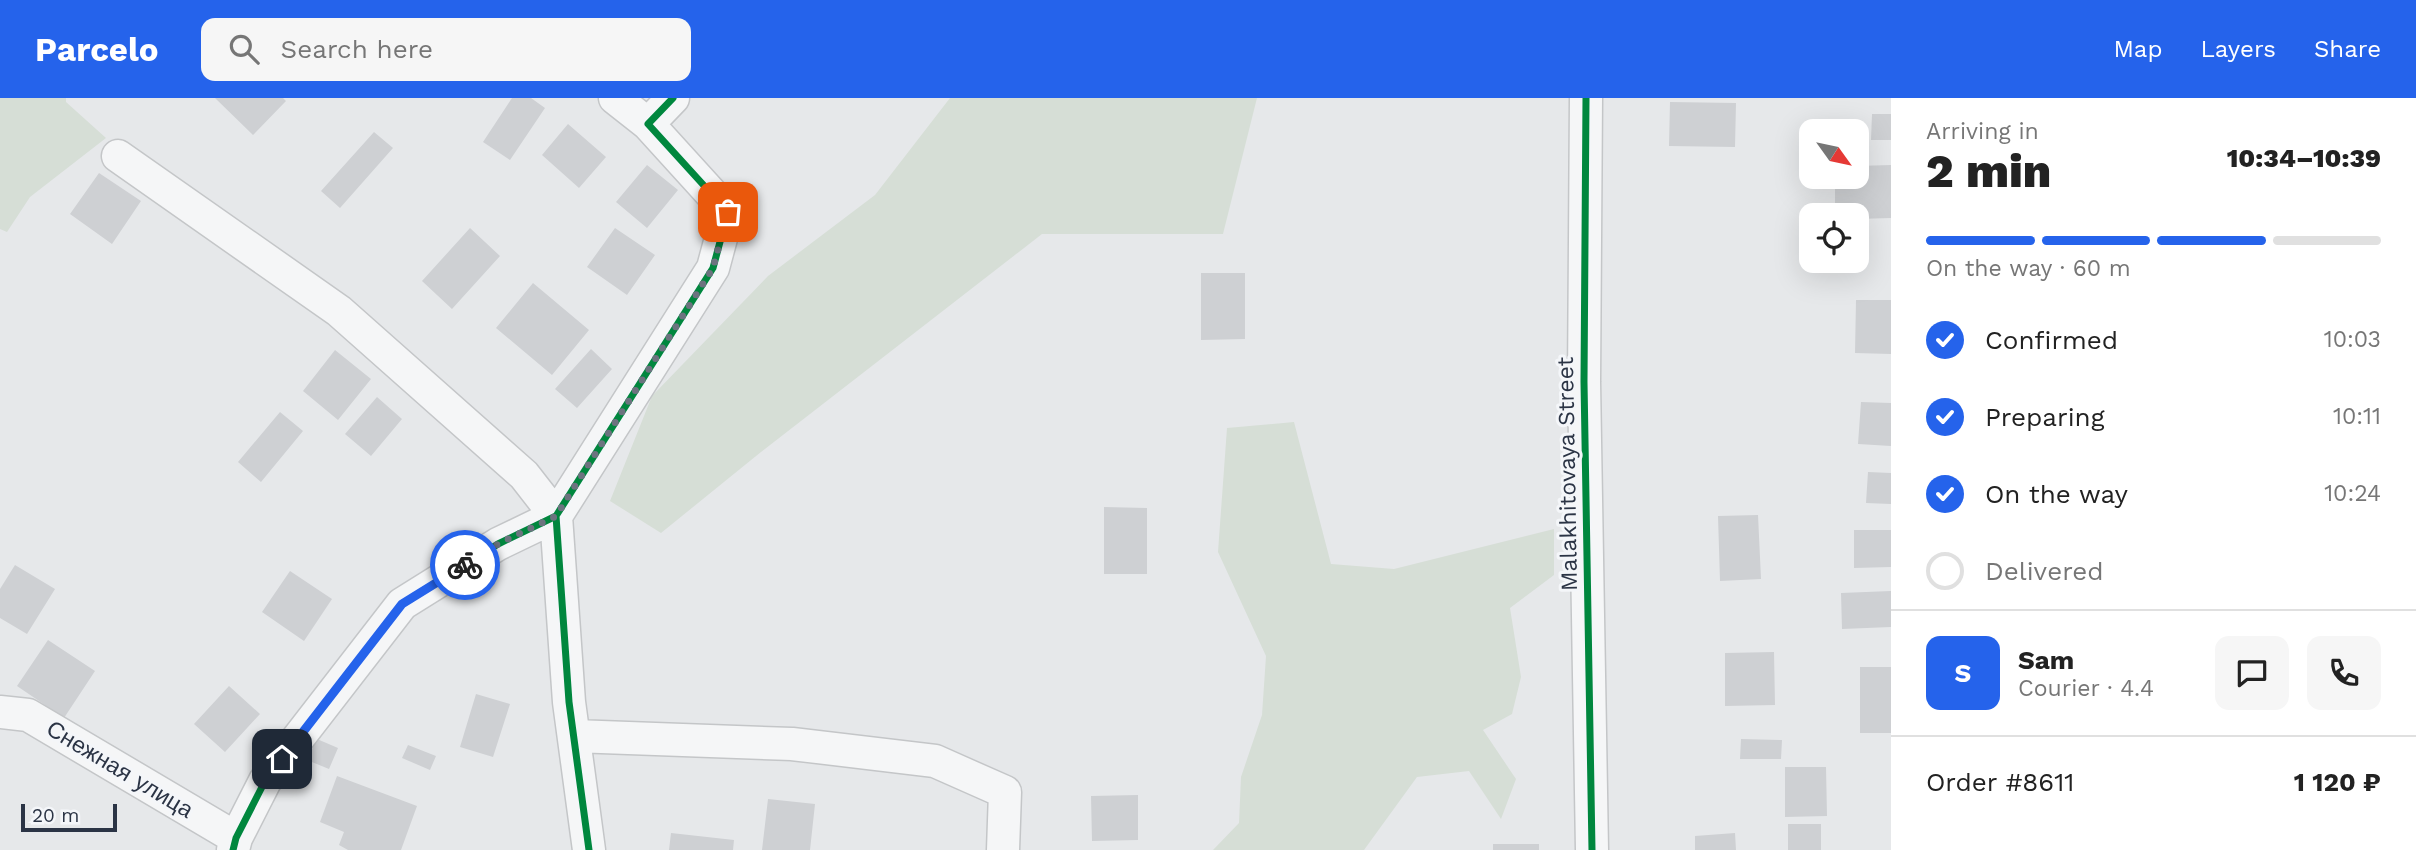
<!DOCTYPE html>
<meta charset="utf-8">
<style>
body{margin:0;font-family:"Work Sans",sans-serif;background:#f6f6f6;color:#222;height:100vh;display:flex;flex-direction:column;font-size:26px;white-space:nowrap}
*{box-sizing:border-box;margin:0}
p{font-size:23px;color:#767676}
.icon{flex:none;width:38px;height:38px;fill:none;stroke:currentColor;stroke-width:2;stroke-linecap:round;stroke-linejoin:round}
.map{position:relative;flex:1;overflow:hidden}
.sheet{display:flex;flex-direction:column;background:#fff;width:525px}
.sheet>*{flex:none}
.needle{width:46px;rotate:123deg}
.tools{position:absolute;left:1799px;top:21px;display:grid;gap:14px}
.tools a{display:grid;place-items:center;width:70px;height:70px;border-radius:14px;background:#fff;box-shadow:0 7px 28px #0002;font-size:35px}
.scale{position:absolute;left:21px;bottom:18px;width:96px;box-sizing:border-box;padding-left:7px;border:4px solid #2b3445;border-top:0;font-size:19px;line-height:24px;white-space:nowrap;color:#2b3445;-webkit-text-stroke:5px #f4f6f9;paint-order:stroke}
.pin{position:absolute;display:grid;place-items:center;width:60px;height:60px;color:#fff;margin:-30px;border-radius:14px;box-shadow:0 4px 10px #0006}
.courier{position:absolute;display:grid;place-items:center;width:70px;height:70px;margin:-35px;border:5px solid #2563eb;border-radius:50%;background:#fff;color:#222;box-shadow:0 2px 9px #0007}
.summary em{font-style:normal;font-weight:800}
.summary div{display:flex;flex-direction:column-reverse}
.summary{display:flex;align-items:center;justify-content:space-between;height:119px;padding:0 35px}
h1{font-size:46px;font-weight:800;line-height:52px}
.bar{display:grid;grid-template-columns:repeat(4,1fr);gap:10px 7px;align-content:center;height:84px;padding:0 35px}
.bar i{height:9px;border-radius:5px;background:#e0e0e0}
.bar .on{background:#2563eb}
.bar p{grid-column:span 4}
.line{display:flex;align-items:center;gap:18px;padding:0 35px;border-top:2px solid #e0e0e0}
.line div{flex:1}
.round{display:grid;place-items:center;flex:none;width:74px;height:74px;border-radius:14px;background:#f6f6f6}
ol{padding:0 35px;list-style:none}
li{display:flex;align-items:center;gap:21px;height:77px}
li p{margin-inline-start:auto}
li .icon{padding:7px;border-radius:50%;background:#2563eb;color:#fff;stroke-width:4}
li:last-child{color:#767676}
li i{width:38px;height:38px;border:4px solid #e0e0e0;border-radius:50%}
header{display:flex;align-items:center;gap:42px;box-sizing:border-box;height:98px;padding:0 35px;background:#2563eb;color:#fff}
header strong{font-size:33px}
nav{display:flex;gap:38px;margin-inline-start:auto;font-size:24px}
.search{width:490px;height:63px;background:#f6f6f6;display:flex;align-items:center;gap:18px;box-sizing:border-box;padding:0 24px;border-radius:14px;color:#767676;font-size:26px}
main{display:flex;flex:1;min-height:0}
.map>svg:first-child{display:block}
.green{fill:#d6ded6}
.building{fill:#ced0d3}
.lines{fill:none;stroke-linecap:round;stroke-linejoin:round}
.minor-casing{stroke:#c4c6c8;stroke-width:35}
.minor{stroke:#f5f6f7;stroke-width:32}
.cycleway-casing{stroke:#f4f6f9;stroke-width:11}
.cycleway{stroke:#00873e;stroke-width:7}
.done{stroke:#6c737f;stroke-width:7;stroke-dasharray:0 12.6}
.route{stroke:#2563eb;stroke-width:9}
.labels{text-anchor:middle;stroke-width:6;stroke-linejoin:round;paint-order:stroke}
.street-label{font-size:23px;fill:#2b3445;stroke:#f4f6f9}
</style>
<header>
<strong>Parcelo</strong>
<div class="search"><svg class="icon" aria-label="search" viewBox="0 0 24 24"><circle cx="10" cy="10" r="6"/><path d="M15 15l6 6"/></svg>Search here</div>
<nav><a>Map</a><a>Layers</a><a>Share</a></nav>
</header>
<main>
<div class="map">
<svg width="1891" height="752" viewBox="0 0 1891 752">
<rect width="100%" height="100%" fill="#e6e8ea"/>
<path class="green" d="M0 0H66V4L106 40 30 99 7 134 0 131Z
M950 0H1257L1223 136H1042L761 354 661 435 610 403 652 298 768 178 875 97Z
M1294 324 1331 466 1394 471 1554 431V477L1510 510 1521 579 1512 616 1483 632 1516 681 1501 721 1469 673 1417 679 1364 752H1213L1239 725 1241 679 1262 617 1266 558 1218 454 1227 330Z"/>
<path class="building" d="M215 0H283L286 3 253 37Z
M512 0H531L545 10 510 62 483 44Z
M1670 4 1736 5 1735 49 1669 48Z
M1872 16H1891V42H1871Z
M568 26 606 59 579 90 542 57Z
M374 34 393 50 340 110 321 93Z
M647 67 678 92 647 130 616 104Z
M1891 67V120L1857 121V117H1835V79H1857V68Z
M99 75 141 103 112 146 70 116Z
M470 130 500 158 452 211 422 183Z
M615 130 655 157 627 197 587 169Z
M1201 175H1245V241L1201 242Z
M533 185 589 232 552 277 496 230Z
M1856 202H1891V256L1855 255Z
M591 251 612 271 577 310 555 291Z
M335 252 371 281 338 322 303 293Z
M377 299 402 321 371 358 345 336Z
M1861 304 1891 305V348L1858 346Z
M280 314 303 333 261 384 238 364Z
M1868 374 1891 375V406L1866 405Z
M1104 409 1147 410V476H1104Z
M1758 417 1761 481 1720 483 1718 418Z
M1854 432H1891V469L1854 470Z
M15 467 55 491 27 536 0 520V491Z
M290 473 332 501 304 543 262 514Z
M1891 493V529L1842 531 1841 495Z
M48 542 95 573 64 620 17 588Z
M1774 554 1775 607 1725 608V555Z
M1860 569H1891V635H1860Z
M229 588 260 616 225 654 194 626Z
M476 596 510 606 493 659 460 649Z
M317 641 338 650 329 671 307 662Z
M1741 641 1782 642 1781 661H1740Z
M408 647 436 658 430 672 402 660Z
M1785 669H1826L1827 718 1785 719Z
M337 678 417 708 401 752H348L339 747 344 734 320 724Z
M1138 697V742L1092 743 1091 698Z
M768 701 815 706 810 752H762Z
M1788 726H1821V752H1788Z
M671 735 734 742 733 752H669Z
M1735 735 1736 752H1695V738Z
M1493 746H1539V752H1493Z"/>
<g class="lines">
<g class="minor-casing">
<path id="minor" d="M615 0 648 26
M1586 0 1584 284 1592 752
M118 58 339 213 524 377 556 418 569 604 589 752
M0 614 28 617 236 740
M574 638 792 646 935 663 1005 694 1003 752
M233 752 236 740 265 683 402 506 498 446 556 418 713 170 728 114 648 26 673 0"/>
</g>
<use href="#minor" class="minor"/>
<g class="cycleway-casing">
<path id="cycleway" d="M1586 0 1584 284 1592 752
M556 418 569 604 589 752
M233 752 236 740 265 683 402 506 498 446 556 418 713 170 728 114 648 26 673 0"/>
</g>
<use href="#cycleway" class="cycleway"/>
</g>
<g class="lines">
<path class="done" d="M465 467 498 446 556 418 713 170 728 114"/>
<path class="route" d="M282 661 402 506 465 467"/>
</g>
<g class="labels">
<g class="street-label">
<text transform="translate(1567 376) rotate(-91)" y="8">Malakhitovaya Street</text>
<text transform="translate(120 671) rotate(31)" y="8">Снежная улица</text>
</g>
</g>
</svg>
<div class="tools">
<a><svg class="needle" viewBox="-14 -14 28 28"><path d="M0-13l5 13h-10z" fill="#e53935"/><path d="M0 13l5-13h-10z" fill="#767676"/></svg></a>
<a><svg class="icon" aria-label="locate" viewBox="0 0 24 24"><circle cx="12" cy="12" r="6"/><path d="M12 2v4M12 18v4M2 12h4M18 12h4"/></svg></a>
</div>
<div class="scale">20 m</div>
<div class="pin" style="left:728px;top:114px;background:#ea580c"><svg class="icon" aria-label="bag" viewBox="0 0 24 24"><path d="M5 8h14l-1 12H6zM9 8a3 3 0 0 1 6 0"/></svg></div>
<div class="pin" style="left:282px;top:661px;background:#1f2937"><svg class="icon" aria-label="home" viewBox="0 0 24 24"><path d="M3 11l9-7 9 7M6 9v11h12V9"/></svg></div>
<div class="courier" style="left:465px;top:467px"><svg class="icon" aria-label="bike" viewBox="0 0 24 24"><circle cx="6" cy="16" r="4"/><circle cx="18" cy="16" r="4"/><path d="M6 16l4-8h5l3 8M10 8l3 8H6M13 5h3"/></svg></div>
</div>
<section class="sheet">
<div class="summary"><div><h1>2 min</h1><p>Arriving in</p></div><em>10:34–10:39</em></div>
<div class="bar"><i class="on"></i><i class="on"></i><i class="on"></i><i></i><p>On the way · 60 m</p></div>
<ol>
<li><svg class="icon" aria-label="check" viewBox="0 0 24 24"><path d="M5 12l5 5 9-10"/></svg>Confirmed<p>10:03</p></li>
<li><svg class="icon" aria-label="check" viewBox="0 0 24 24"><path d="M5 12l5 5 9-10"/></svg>Preparing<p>10:11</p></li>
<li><svg class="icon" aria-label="check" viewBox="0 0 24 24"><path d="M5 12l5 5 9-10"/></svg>On the way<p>10:24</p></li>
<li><i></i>Delivered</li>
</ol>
<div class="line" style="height:126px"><b class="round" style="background:#2563eb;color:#fff">S</b><div><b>Sam</b><p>Courier · 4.4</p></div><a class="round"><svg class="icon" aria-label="chat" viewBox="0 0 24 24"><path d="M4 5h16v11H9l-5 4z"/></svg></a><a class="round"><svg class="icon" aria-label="phone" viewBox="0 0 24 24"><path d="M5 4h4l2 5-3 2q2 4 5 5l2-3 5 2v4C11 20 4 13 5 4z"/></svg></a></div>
<div class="line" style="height:91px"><div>Order #8611</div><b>1 120 ₽</b></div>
</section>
</main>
